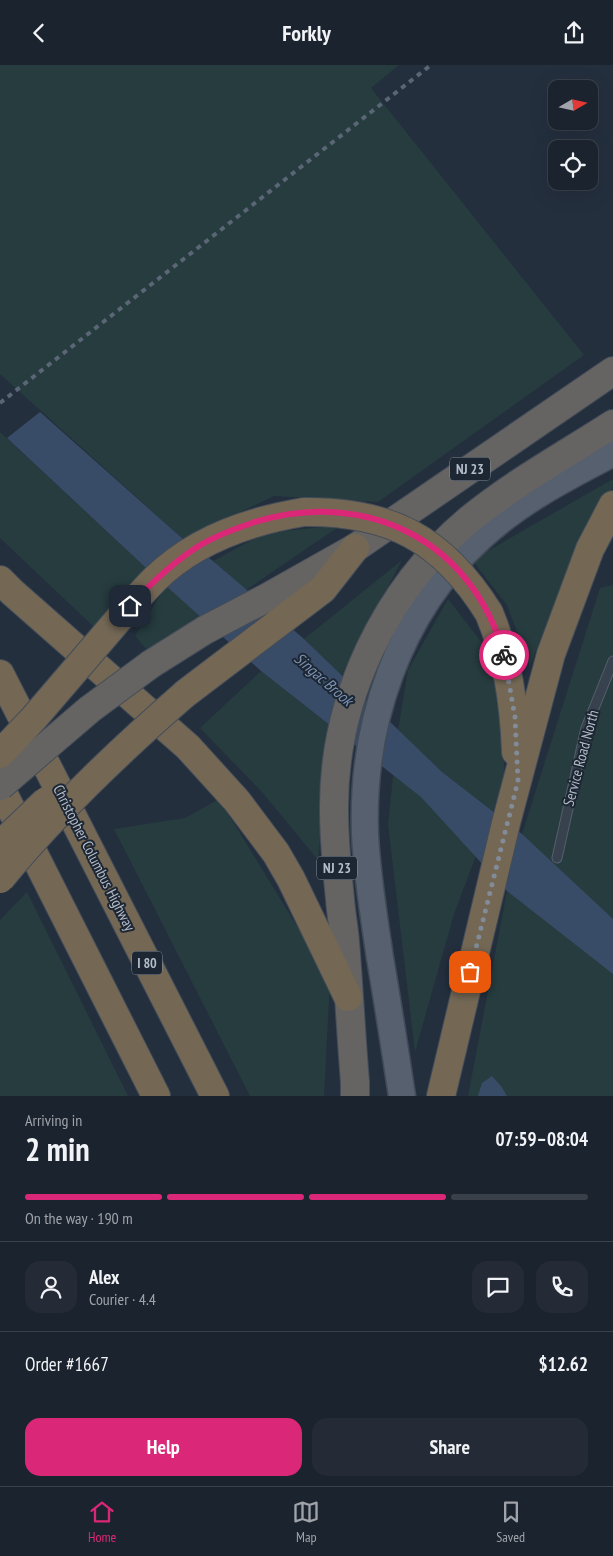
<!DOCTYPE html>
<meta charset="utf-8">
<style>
body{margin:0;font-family:"PT Sans Narrow",sans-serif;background:#242b36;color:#f1f3f6;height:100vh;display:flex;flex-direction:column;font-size:19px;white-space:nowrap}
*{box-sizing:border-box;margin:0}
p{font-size:16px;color:#a0a4aa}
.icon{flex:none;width:28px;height:28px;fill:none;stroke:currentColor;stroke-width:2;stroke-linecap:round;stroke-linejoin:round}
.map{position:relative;height:1031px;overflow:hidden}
.sheet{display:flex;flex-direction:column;background:#1b232e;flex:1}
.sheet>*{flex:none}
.needle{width:32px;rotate:81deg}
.controls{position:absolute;left:548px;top:15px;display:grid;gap:10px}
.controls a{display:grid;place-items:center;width:50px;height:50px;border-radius:10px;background:#1b232e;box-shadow:0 5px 20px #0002,0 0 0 1px #39404a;font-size:25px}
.pin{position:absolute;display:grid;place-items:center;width:42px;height:42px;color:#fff;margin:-21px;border-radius:10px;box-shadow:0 2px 8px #0006}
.courier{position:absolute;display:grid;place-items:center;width:50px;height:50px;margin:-25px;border:4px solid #db2777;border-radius:50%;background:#fff;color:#222;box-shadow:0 1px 6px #0007}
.head em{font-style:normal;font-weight:700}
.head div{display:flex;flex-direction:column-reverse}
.head{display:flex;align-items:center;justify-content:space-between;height:85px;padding:0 25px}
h1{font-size:32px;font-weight:700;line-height:38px}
.bar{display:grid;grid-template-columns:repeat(4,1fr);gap:8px 5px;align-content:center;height:60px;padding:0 25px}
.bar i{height:6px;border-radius:4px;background:#39404a}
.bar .on{background:#db2777}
.bar p{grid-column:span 4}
.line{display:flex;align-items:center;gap:12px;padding:0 25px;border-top:1px solid #39404a}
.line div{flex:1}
.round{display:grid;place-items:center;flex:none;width:52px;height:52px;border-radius:15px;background:#242b36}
.button{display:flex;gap:10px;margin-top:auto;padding:10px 25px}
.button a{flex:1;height:58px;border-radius:15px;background:#db2777;color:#fff;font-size:20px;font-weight:700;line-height:58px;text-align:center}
.button a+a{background:#242b36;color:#f1f3f6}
header{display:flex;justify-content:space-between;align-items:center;height:65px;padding:0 25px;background:#1b232e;font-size:22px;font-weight:700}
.dock{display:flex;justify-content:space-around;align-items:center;height:70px;border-top:1px solid #39404a;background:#1b232e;font-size:14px;color:#a0a4aa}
.dock a{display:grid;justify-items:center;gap:2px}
.dock .on{color:#db2777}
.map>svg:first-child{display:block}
.green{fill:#263c3f}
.water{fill:#394c67}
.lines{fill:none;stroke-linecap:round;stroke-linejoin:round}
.service-casing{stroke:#565f6c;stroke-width:11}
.primary-casing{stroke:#414a57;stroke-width:29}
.trunk-casing{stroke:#434c59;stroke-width:30}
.motorway-casing{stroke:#434c59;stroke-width:30}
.service{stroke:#38414e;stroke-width:9}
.primary{stroke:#56606e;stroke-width:26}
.trunk{stroke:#656462;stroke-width:28}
.motorway{stroke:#746855;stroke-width:28}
.rail{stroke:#5a6575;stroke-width:4;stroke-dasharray:5 5;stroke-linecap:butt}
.trunk-bridge-casing{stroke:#434c59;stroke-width:30;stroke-linecap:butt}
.motorway-bridge-casing{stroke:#434c59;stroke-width:30;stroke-linecap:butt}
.trunk-bridge{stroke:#656462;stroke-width:28}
.motorway-bridge{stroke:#746855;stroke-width:28}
.done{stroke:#828b98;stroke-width:5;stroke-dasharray:0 9}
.route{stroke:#db2777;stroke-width:6}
.labels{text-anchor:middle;stroke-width:4;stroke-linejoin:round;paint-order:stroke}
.shield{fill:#1d2633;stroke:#878f9c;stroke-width:1}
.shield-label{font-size:14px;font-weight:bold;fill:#b4bcc9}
.street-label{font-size:15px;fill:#b4bcc9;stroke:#1d2633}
.water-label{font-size:16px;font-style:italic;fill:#7c92b1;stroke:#1d2633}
</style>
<header><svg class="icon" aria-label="back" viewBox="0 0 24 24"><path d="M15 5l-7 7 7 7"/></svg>Forkly<svg class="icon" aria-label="share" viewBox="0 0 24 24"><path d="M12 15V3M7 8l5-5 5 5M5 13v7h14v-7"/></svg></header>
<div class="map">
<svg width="613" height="1031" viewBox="0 0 613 1031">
<rect width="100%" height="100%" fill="#242f3e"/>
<path class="green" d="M0 0H399L371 23 584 290 378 437 274 431 183 474 0 309Z
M0 367 146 503 94 562 0 473Z
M613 414V422L567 507 530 601 507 540 472 495Z
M341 460 246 525 213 496 265 468Z
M402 495 341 611 304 574Z
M613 520V1031H468L507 826 522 769 600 523Z
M169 522 200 551 148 586 135 571 163 526Z
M448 534 497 597 505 714 454 849 415 987 388 759 398 665 408 605Z
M261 606 332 662 318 795 262 727 200 663Z
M219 734 330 915 324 1031H250L114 764 185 753Z
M27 827 128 1031H0V855Z"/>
<path class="water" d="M40 347 183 474 213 496 304 574 442 707 522 769 613 854V909L507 826 421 732 261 606 146 503 7 373Z
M492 1011 501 1021 507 1031H478L482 1018Z"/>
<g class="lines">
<g class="service-casing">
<path id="service" d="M557 793 586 663 613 596"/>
</g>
<g class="primary-casing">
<path id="primary" d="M402 1031C395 985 388 939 380 893 374 852 367 811 365 769 361 660 398 548 480 473 518 437 567 412 613 388"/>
</g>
<g class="trunk-casing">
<path id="trunk" d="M151 599 205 565 268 532 355 483 613 306
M355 1031V1017C351 970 349 924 345 877 344 863 341 849 340 834 337 805 334 775 334 745 333 634 385 525 470 454 514 418 565 390 613 359"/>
</g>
<g class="motorway-casing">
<path id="motorway" d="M0 515 12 527 188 682 237 736 276 788 291 814 348 932
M130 541C138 532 146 523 154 515 194 475 249 456 304 447
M489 548C508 593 514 639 516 687
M0 609 215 1031
M186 628 323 524 355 483
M0 722 156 1031
M441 1031 506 758 551 589 590 484 613 440"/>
</g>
<use href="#service" class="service"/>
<use href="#primary" class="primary"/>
<use href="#trunk" class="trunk"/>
<use href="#motorway" class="motorway"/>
<path class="rail" d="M0 338 431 0"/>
<g class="trunk-bridge-casing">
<path id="trunk-bridge" d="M0 721 90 644 151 599"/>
</g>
<g class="motorway-bridge-casing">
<path id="motorway-bridge" d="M304 447C390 446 443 474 489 548
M0 689 34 653 130 541
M0 780 46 736
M0 814C56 746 119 686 186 628"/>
</g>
<use href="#trunk-bridge" class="trunk-bridge"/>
<use href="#motorway-bridge" class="motorway-bridge"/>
</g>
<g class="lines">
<path class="done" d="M470 907 518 716 515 652 504 590"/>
<path class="route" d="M130 541C152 517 174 496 202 479 218 470 237 463 255 457 367 423 473 476 504 590"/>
</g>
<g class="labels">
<g class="shield">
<rect x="450" y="392.5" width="40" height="23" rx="4"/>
<rect x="317" y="791.5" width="40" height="23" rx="4"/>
<rect x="132" y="886.5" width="30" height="23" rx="4"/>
</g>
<g class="shield-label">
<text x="470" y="409">NJ 23</text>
<text x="337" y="808">NJ 23</text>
<text x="147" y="903">I 80</text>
</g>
<g class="street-label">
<text transform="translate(581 693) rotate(-75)" y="5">Service Road North</text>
<text transform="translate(94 793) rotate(63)" y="5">Christopher Columbus Highway</text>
</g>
<g class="water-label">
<text transform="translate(324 614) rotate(41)" y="6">Singac Brook</text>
</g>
</g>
</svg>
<div class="controls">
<a><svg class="needle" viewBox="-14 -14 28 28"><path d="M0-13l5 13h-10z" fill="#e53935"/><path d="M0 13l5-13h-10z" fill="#a0a4aa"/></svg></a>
<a><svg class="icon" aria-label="locate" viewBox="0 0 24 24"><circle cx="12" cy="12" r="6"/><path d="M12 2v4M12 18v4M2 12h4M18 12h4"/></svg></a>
</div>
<div class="pin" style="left:470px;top:907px;background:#ea580c"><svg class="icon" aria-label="bag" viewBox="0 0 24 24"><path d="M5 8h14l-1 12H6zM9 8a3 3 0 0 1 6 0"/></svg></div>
<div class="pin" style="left:130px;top:541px;background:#1f2937"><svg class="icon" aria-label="home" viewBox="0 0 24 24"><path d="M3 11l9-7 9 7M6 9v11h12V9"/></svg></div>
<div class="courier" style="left:504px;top:590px"><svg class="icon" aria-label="bike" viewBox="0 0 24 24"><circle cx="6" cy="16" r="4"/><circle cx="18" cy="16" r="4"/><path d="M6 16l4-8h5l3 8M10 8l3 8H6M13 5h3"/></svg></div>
</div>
<section class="sheet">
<div class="head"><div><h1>2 min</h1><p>Arriving in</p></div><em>07:59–08:04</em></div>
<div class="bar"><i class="on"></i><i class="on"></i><i class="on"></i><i></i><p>On the way · 190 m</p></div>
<div class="line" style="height:90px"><a class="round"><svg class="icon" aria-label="person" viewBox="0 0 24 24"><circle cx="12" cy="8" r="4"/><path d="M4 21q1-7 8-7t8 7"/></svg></a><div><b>Alex</b><p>Courier · 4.4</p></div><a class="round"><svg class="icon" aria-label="chat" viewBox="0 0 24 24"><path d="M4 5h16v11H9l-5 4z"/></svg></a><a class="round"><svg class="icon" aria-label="phone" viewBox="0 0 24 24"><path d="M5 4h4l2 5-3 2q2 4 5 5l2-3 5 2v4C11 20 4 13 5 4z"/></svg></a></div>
<div class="line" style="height:65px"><div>Order #1667</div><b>$12.62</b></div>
<div class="button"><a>Help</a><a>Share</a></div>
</section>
<nav class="dock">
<a class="on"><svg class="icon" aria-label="home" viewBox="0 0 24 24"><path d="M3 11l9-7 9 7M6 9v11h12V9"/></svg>Home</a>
<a><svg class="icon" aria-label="map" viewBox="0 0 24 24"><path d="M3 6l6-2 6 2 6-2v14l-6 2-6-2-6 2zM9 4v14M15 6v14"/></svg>Map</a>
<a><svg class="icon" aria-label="saved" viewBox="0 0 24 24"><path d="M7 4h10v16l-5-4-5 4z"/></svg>Saved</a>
</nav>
